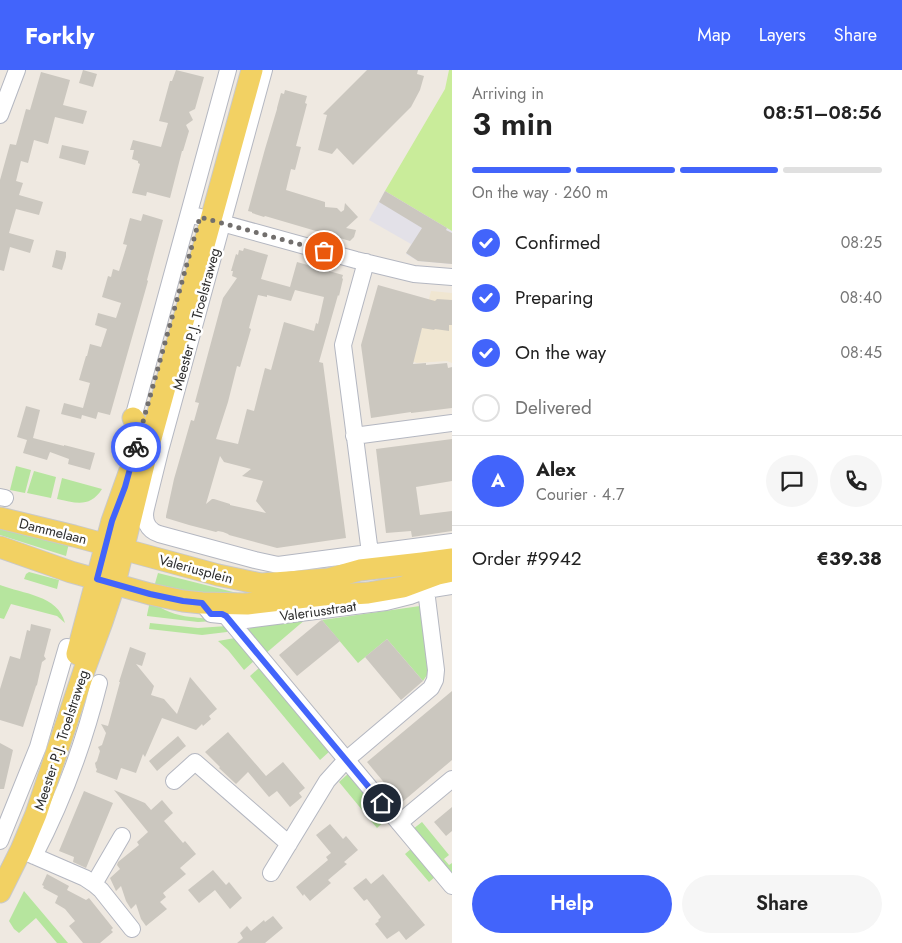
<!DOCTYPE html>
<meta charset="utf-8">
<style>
body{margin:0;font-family:Jost,sans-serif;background:#f6f6f6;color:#222;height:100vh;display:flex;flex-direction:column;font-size:19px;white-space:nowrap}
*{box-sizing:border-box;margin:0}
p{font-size:16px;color:#767676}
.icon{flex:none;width:28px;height:28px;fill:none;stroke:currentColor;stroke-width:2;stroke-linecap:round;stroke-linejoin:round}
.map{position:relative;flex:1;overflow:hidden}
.side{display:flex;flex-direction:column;background:#fff;width:450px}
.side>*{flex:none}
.pin{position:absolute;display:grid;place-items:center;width:42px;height:42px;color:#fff;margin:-21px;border:2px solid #fff;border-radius:50%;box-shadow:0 1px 5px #0007}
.courier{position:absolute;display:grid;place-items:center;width:50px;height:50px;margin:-25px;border:4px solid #4264fb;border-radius:50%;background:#fff;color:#222;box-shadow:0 1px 6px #0007}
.overview em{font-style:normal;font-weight:600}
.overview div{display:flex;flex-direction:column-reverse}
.overview{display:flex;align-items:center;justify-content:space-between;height:85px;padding:0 20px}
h1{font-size:32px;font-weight:600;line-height:38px}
.bar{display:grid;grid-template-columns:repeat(4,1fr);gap:8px 5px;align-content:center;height:60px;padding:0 20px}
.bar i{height:6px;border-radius:4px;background:#e0e0e0}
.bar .on{background:#4264fb}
.bar p{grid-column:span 4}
.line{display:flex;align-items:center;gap:12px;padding:0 20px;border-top:1px solid #e0e0e0}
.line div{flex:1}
.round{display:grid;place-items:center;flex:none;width:52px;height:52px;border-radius:26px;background:#f6f6f6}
ol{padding:0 20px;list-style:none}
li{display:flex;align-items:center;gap:15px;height:55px}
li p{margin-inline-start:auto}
li .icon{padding:5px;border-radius:50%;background:#4264fb;color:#fff;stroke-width:4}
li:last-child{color:#767676}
li i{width:28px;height:28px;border:2px solid #e0e0e0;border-radius:50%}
.cta{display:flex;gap:10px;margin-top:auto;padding:10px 20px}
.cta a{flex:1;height:58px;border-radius:30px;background:#4264fb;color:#fff;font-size:20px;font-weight:600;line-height:58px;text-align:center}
.cta a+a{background:#f6f6f6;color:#222}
header{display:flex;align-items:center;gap:30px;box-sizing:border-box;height:70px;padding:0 25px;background:#4264fb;color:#fff}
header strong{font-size:24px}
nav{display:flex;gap:28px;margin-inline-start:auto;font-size:18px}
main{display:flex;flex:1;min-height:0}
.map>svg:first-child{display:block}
.industrial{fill:#e3e1e8}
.education{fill:#f0e6d1}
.green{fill:#b6e59e}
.pitch{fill:#c9ec9a}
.building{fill:#cbc7bf;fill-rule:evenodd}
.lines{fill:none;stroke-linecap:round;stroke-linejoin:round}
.minor-casing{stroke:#b4b7c1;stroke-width:18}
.major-casing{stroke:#c9c9c9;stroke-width:23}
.minor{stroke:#fff;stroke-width:16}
.major{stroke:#f2d163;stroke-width:21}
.done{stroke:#726f6d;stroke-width:5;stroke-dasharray:0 9}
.route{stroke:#4264fb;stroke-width:6}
.labels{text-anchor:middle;stroke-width:5;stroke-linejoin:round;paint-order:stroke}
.street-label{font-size:14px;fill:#2e2e2e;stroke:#fff}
</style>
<header>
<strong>Forkly</strong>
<nav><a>Map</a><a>Layers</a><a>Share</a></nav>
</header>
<main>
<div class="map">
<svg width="452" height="873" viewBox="0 0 452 873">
<rect width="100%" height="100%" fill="#efe9e1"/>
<path class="industrial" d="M385 121 452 161V194L418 191 406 184 411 174 369 150Z"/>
<path class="education" d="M431 221 452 223V293L447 291 416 293 415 292 405 293 416 282Z"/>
<path class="green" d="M16 396 31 400 25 423 10 420Z
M34 401 56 407 51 428 27 423Z
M62 408 102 419C90 438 76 433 57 429Z
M0 455 69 473 66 486 0 465Z
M29 502 59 510 57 519 24 509 26 504Z
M158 503 241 524 222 527 154 517Z
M0 515C23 524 58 525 65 553L57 546 11 534 4 549 0 548Z
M150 531C165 541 174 545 191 547 200 548 207 548 215 551L198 552 147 546V545Z
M420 536 427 596V605L423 611 387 569 358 593 322 550Z
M306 549 265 584 248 560 254 555Z
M150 553 198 558 227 556 228 561 227 562 202 565 149 559Z
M235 568 254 591 244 600 228 580 218 571Z
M260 597 330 681 320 690 250 606Z
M349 703 387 749 377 758 339 712Z
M422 752 449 785 444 789 449 795 452 793V806L413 759Z
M412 778 435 807 429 812 405 784Z
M24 821 68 873H57L36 848 19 863 14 859 9 851Z"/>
<path class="pitch" d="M449 0H452V161L385 121 445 19Z"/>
<path class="building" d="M83 0 97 4 93 17 79 13Z
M176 0 204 7 195 39 189 42 193 50 186 55 189 61 183 81H182L170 128 147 122 146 126 132 123 140 94 138 93V91L132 89 134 80H130L133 70 161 77 168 53 159 51 170 11H172Z
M367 0H418L417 4 424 6 420 20 411 37 353 95 337 78 332 84 318 80 327 45 323 44Z
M41 2 70 10 63 35 87 41 83 54 55 47 48 74 34 70 28 93 21 91 16 111 23 113 19 125 43 132 39 145 16 139 9 163 34 170 30 183 10 177 4 201 0 200V110L10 74 16 75 26 39 30 40Z
M285 20 307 26 305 33 307 34 296 76 301 77 295 100 291 99 286 120 325 132V137L337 138 341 142 344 140 345 133 358 147 346 158 356 160 354 167 350 171 265 146 264 147 252 143V142L248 141 265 79 277 39V38L281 23 284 24Z
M62 75 89 81 85 95 59 88Z
M385 121 447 158 446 160 452 163V194L418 191 406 183 422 158 379 132Z
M143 144 163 150 147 210 148 211 110 345 98 342 96 349 82 345 81 349 61 344 64 333 83 338 90 313 79 310 86 286H87L90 274 101 277 107 259 95 255 98 243 116 248 121 233 102 227 108 206 111 207 113 199 119 201 127 175 123 174 130 148 141 151Z
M244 178 268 185 261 209 290 217 297 192 343 205 342 208 343 209 339 226 338 225 319 292 323 293 346 468 277 478 229 465 228 464 223 462 218 461 216 462 189 455 166 448V446L174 409 191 350 194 351 199 333 195 332 223 228 237 208 232 206 233 201H231L236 184 238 185 239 180 243 181ZM295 220 324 227 318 254 316 253 314 261 284 252 271 300 265 298 254 341 247 339 238 374 216 369 228 332 237 296 240 297 251 259 249 258 258 225 267 227V225L291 231ZM220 386 224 392 251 399 242 406 263 411 256 431 266 443 230 435V434L214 429H212L206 434Z
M56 180 66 182V187L62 200 52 197Z
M378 215 435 231 437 229 452 230V255H449V261L435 259 434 260 422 258 413 294 426 293V295L447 293 448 298 452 297V338L411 343V342L371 348 361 275Z
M26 336 40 340 33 368 64 376V375L95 383 90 400 68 394 69 389 50 382 47 390 23 383 27 370 17 367Z
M452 369V411L416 417 420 445 452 441V461L412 467 411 461 386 463 376 379Z
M322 550 340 571 297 606 279 585 320 551Z
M31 554 51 559 44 586 46 589 42 592 37 615 36 616 23 657 0 650V619L10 586 20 589 27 560 30 561Z
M387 569 423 611 401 630 365 587Z
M130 577 146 583 142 596 136 594 154 616 151 625 164 629 177 644 190 607 217 639 209 646 211 649 203 656 202 654 196 660 162 648 145 687 143 684 136 703 121 698 117 710 96 702 97 699 96 698 95 693 97 691 100 681 98 677 102 675 106 663 101 654 108 656 120 612H119Z
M452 621V690L401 733 367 692Z
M228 662 266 706 283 692 305 718 299 723 302 727 290 737 277 721 269 727 248 702 236 714 219 698 220 697 205 682Z
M178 666 186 676 157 701 149 691Z
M0 673 13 680 4 719H0Z
M114 720 145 733 151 740 162 730 173 743 164 751 183 773 185 771 196 784 180 798 186 804 163 823 166 827 160 832 167 839 146 856 141 849 136 834 131 839 126 831 121 816 116 821 110 808 120 799 117 795 118 792 139 775 137 772 148 762Z
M84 721 113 733 86 798 73 792 74 787 59 781Z
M452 737V761L446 766 434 752Z
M330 754 343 769 346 766 358 780 344 792 347 794 328 810 331 813 310 831 304 824 303 826 296 817 328 790 326 787 331 783 316 765Z
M213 800 226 815 229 812 242 828 230 839 215 820 199 833 188 820Z
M47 804 69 816 67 820 86 830 89 828 113 858 111 860 113 862 100 873H83L69 856 75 851 65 839 55 833 58 826 43 818 44 816 42 815Z
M383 804 425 855 406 870 399 861 387 869 375 854 379 851 378 850 381 847 367 829 364 831 353 818 366 808 371 814Z
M273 846 283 858 265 873H237L243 868 240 863 247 856 251 861 264 850 265 852Z"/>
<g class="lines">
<g class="minor-casing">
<path id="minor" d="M264 0 160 381 146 438C143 450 147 460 159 464L255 490 278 495 452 472
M0 45 17 0
M189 144 356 190 414 204 452 207
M366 192 343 275 370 483
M133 348 228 0
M354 366 452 353
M0 427 5 428
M202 533 211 544 221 545 226 546 452 816
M231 552 386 532 410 526 426 520 452 516
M174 711 195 692 289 774
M399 753 452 709
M0 771 38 677 67 577
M25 782 85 808 94 814 101 820 132 859
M34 786C63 731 84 673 99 613
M271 803 327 711 346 690 431 618 435 610 436 600 426 520
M94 814 122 766"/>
</g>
<g class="major-casing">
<path id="major" d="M133 348 141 360
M0 448 74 466 218 505 261 514 328 509 360 500 422 493 452 489
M0 477 71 502 150 524 183 531 202 533 247 534 323 525 352 524 368 523 403 517 438 504 452 501
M77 584 112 451 129 403
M0 822 21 780 36 744 85 598 102 552 115 513 145 390 252 0"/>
</g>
<use href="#minor" class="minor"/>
<use href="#major" class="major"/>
</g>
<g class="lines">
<path class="done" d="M136 377 200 147 324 181"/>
<path class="route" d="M136 377 125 417 112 451 97 509 150 524 183 531 202 533 211 544H222L226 546 382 733"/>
</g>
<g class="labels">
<g class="street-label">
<text transform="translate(196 249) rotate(-75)" y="5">Meester P.J. Troelstraweg</text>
<text transform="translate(53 461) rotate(14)" y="5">Dammelaan</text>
<text transform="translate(196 499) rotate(15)" y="5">Valeriusplein</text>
<text transform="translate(318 541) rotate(-8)" y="5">Valeriusstraat</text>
<text transform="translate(61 670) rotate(-72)" y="5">Meester P.J. Troelstraweg</text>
</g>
</g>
</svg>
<div class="pin" style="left:324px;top:181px;background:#ea580c"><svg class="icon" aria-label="bag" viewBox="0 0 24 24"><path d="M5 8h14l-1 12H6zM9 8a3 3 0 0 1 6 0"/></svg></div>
<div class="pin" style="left:382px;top:733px;background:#1f2937"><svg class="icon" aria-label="home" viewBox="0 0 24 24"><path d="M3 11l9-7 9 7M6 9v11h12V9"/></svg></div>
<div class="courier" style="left:136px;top:377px"><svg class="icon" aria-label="bike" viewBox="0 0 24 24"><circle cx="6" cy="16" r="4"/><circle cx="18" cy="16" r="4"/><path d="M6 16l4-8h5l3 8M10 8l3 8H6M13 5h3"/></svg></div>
</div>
<section class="side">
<div class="overview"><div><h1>3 min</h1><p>Arriving in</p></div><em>08:51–08:56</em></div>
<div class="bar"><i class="on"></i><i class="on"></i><i class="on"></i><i></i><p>On the way · 260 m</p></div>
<ol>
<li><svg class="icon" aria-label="check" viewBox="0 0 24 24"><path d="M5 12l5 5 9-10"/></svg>Confirmed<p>08:25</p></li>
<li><svg class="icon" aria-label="check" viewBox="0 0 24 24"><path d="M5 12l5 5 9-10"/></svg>Preparing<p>08:40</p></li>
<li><svg class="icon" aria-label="check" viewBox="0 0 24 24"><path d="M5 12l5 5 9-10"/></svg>On the way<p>08:45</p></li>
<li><i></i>Delivered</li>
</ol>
<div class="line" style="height:90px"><b class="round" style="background:#4264fb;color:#fff">A</b><div><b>Alex</b><p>Courier · 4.7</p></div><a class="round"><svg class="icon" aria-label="chat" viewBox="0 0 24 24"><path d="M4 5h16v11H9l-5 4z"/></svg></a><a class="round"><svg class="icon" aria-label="phone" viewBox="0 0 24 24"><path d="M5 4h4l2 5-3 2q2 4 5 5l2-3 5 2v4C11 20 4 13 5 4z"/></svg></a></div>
<div class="line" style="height:65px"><div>Order #9942</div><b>€39.38</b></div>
<div class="cta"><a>Help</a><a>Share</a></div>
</section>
</main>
